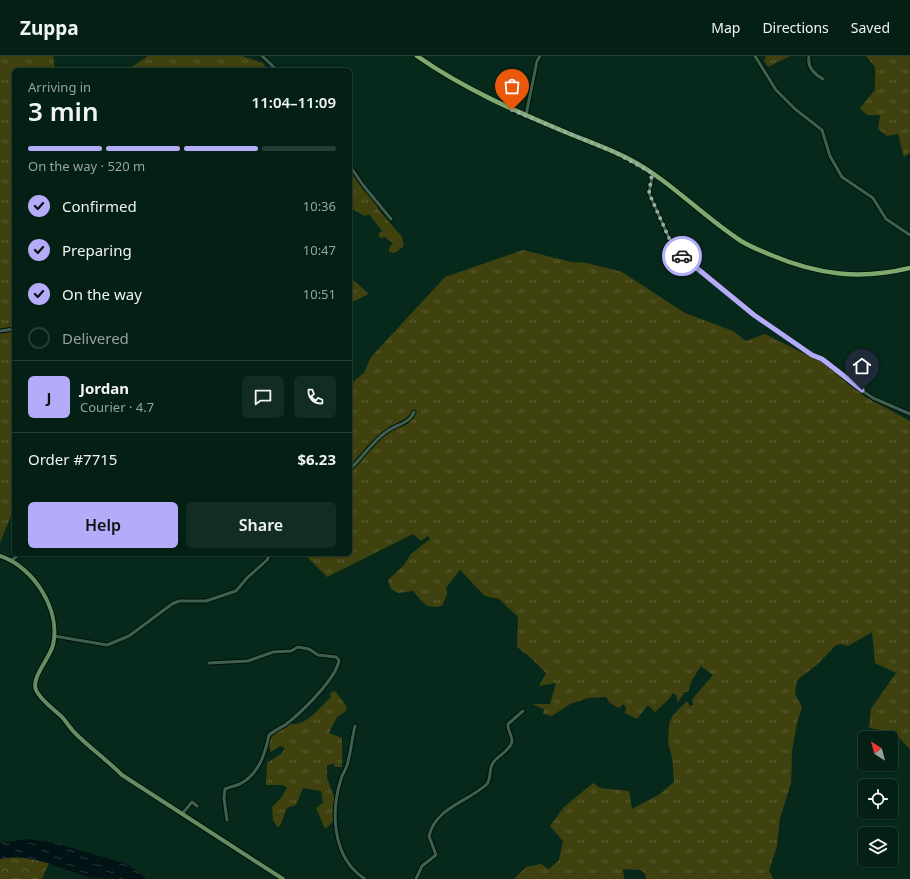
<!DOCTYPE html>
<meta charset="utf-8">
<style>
body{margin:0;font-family:"Noto Sans",sans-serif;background:#122c22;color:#f1f3f6;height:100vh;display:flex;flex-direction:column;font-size:15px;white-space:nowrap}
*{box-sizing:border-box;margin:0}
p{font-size:13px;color:#97a2a0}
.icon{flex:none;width:22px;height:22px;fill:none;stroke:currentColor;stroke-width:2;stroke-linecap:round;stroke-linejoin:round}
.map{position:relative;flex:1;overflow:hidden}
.sheet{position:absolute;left:12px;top:12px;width:340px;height:488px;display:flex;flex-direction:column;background:#041f14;border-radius:6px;box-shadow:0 1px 3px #0004,0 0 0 1px #253d34}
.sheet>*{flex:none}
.needle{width:26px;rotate:324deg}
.fabs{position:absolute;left:858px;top:675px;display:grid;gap:8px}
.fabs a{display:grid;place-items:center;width:40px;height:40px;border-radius:6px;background:#041f14;box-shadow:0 1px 3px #0004,0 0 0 1px #253d34;font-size:20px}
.pin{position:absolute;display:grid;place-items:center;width:34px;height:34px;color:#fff;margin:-41px -17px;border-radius:50% 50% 50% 0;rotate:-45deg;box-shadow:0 0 4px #0007}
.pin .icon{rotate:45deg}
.courier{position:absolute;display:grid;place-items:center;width:40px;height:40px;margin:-20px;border:3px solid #b4acf9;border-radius:50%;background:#fff;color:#222;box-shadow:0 1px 5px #0007}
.headline em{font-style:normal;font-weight:600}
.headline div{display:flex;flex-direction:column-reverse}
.headline{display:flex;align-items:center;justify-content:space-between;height:68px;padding:0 16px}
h1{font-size:26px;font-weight:600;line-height:30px}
.bar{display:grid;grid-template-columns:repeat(4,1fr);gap:6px 4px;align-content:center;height:48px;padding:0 16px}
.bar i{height:5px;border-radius:3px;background:#253d34}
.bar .current{background:#b4acf9}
.bar p{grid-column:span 4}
.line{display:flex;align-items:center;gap:10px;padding:0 16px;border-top:1px solid #253d34}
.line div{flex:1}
.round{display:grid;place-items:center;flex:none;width:42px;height:42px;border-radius:6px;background:#122c22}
ol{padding:0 16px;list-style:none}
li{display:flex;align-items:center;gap:12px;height:44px}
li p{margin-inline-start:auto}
li .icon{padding:4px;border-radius:50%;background:#b4acf9;color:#111;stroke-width:4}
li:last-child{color:#97a2a0}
li i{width:22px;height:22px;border:2px solid #253d34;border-radius:50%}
.primary-button{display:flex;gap:8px;margin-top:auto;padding:8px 16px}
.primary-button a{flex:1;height:46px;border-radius:6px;background:#b4acf9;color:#111;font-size:16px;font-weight:600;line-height:46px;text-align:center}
.primary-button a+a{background:#122c22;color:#f1f3f6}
header{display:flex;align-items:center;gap:24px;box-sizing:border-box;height:56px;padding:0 20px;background:#041f14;border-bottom:1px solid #253d34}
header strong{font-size:19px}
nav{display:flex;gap:22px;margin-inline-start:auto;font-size:14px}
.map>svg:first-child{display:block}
.grass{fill:url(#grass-tufts)}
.forest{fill:url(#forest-crowns)}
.water{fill:url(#water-ripples)}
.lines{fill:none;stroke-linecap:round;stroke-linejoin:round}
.minor-casing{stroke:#001007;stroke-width:5}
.major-casing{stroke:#001007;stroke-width:6}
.highway-casing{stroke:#001007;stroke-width:6}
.minor{stroke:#3f6050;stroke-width:3}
.major{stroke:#658c63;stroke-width:4}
.highway{stroke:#7ea96f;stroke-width:4.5}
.done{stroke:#96aea3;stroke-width:4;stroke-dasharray:0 7.2}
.route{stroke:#b4acf9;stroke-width:5}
</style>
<header>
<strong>Zuppa</strong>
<nav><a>Map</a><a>Directions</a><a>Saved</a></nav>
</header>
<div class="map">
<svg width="910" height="823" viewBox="0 0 910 823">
<defs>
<pattern id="grass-tufts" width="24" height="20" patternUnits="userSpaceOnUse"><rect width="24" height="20" fill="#3f420f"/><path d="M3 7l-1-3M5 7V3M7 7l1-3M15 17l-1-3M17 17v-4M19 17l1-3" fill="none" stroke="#5b5e32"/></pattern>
<pattern id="forest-crowns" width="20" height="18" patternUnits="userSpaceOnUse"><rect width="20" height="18" fill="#3f420f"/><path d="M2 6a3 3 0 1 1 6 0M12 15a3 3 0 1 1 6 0" fill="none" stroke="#5b5e32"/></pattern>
<pattern id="water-ripples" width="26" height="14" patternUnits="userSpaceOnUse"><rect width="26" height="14" fill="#021316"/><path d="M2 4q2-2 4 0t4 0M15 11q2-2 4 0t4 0" fill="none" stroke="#273638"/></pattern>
</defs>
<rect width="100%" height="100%" fill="#06291b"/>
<path class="grass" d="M0 0H53L55 14H14V452L0 487Z
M148 0H242L263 7 267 14H127Z
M766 0H790L768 11 764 5Z
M866 0H910V97L904 101 898 78 887 80 878 73 880 59H867L860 52 875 34V11Z
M350 111 364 135 373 141 379 154 402 181 404 190 395 197 389 196V192L393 187 385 181 380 182 378 178 382 175 369 158 365 160 350 152Z
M523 194 571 206 587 207 622 216 685 257 733 275 746 285 765 278 829 310 864 340 910 365V693L893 676 869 672 871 653 896 617 875 607 872 576 848 590 841 588 836 589 818 608 797 624 795 638 802 651 797 667 792 695 791 727 780 762 777 790 769 814 773 823H646L645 818 641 814 623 813 624 823H514L526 811 541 808 549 813 559 804 563 785 550 770 564 751 593 727 600 732 629 735 632 753 660 738 674 726 672 701 668 687 669 668 673 659 687 645 690 650 693 649 692 644 694 641 713 619 701 610 692 624 688 636H685L678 646 676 639 672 637 671 641 655 656 648 649 637 663 625 657 626 651 623 648 619 652 610 647 606 641 588 642 570 648 552 660 543 658 544 653 532 648H550L556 627 539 630 546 617 531 602 517 591 518 561 499 543 485 540 460 514 446 532 447 539 442 550C424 553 424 547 413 535L398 537 391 533 388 524 404 509 411 498 430 483 428 480 421 485 413 478 327 521 304 498H350V328L364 317 371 301 445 221Z
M350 221 369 238 350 247Z
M335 635 347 651 345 656 337 661 329 677 342 682V711H335L334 708 327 709V722L335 743 334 765 325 773 316 752 323 747 321 735 303 732 296 749 287 752 280 770 277 771 273 764 272 751 281 742 287 732 283 729H266L267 707 282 697 285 692 280 690 271 696 267 684 289 667C304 673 320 651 331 641L330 637Z"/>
<path class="forest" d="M15 800 49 807 42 823H0V803Z"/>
<path class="water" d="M29 783 55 787 127 808 148 823C133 823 105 823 92 822 61 814 34 796 0 803V787Z"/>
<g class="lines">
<g class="minor-casing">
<path id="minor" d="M262 0 277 14
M755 0 776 34 795 53 822 74 830 100 842 121 873 142 886 163 910 179
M809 0C807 11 814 18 823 23
M526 59 537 5 540 0
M350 110 363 129 391 163
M653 117 649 137 669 182 681 199 755 259 812 299 822 303 855 330 873 342 910 358
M0 275 14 273
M350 413C364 400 373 384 389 374 398 368 410 367 414 356
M12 504 20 498
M54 580 107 589 129 580 172 548 179 545H206L236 535 247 522 267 504 270 498
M209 607 248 605 273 596 291 595 298 591 309 593 318 599 336 601 339 604C337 622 300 658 285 669 280 672 274 675 269 679 265 698 259 718 240 728 235 730 230 731 225 733L224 742 227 764
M355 670C352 682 351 694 348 706 347 711 344 716 342 720 330 755 332 802 365 823
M182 758 192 746 197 750
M416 823 422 810 436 799 429 780C436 751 468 746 487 728 492 721 488 714 493 707 498 699 509 696 512 686 513 680 507 675 508 668L523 655"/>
</g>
<g class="major-casing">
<path id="major" d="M0 500C34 511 61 554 53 589 50 602 31 621 36 634 41 645 55 654 63 662 67 667 70 672 75 677 90 692 107 704 122 719L283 823"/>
</g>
<g class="highway-casing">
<path id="highway" d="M417 0C464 33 517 56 570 78 590 86 610 93 629 103 671 125 702 160 741 185 751 191 761 195 771 199 818 219 860 224 910 212"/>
</g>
<use href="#minor" class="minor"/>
<use href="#major" class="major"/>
<use href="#highway" class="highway"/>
</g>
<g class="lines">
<path class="done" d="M512 54 614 96 652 117 649 137 669 182 682 200"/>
<path class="route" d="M682 200 754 259 812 299 822 303 862 334"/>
</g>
</svg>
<div class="fabs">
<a><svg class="needle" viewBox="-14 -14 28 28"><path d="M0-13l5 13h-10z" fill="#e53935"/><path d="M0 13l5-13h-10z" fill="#97a2a0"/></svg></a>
<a><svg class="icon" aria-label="locate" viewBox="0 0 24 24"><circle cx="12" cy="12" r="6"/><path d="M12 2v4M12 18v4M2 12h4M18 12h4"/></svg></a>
<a><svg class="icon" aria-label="layers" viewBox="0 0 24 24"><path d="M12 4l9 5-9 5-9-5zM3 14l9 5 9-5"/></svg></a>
</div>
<div class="pin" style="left:512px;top:54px;background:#ea580c"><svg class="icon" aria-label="bag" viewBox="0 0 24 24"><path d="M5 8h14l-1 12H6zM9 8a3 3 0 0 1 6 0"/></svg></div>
<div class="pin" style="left:862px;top:334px;background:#1f2937"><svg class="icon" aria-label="home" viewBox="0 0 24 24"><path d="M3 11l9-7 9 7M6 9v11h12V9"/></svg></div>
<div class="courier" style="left:682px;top:200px"><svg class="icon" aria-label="car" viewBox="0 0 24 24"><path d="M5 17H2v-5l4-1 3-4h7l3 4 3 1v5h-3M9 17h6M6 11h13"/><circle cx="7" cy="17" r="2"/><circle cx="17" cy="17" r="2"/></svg></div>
<section class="sheet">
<div class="headline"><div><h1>3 min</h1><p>Arriving in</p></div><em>11:04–11:09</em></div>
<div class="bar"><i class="current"></i><i class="current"></i><i class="current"></i><i></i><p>On the way · 520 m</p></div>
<ol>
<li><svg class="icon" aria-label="check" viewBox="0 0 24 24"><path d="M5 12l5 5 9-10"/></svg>Confirmed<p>10:36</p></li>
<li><svg class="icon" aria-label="check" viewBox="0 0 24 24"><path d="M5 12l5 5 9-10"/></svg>Preparing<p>10:47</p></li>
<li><svg class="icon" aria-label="check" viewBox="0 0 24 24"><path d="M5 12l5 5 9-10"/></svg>On the way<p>10:51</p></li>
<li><i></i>Delivered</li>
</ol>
<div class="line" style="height:72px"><b class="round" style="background:#b4acf9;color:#111">J</b><div><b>Jordan</b><p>Courier · 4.7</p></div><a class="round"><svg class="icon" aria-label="chat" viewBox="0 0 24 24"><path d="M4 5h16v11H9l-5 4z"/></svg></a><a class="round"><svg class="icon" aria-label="phone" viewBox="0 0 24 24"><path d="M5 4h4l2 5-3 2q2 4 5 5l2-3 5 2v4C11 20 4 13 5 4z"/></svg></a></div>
<div class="line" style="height:52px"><div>Order #7715</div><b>$6.23</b></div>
<div class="primary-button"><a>Help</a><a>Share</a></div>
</section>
</div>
